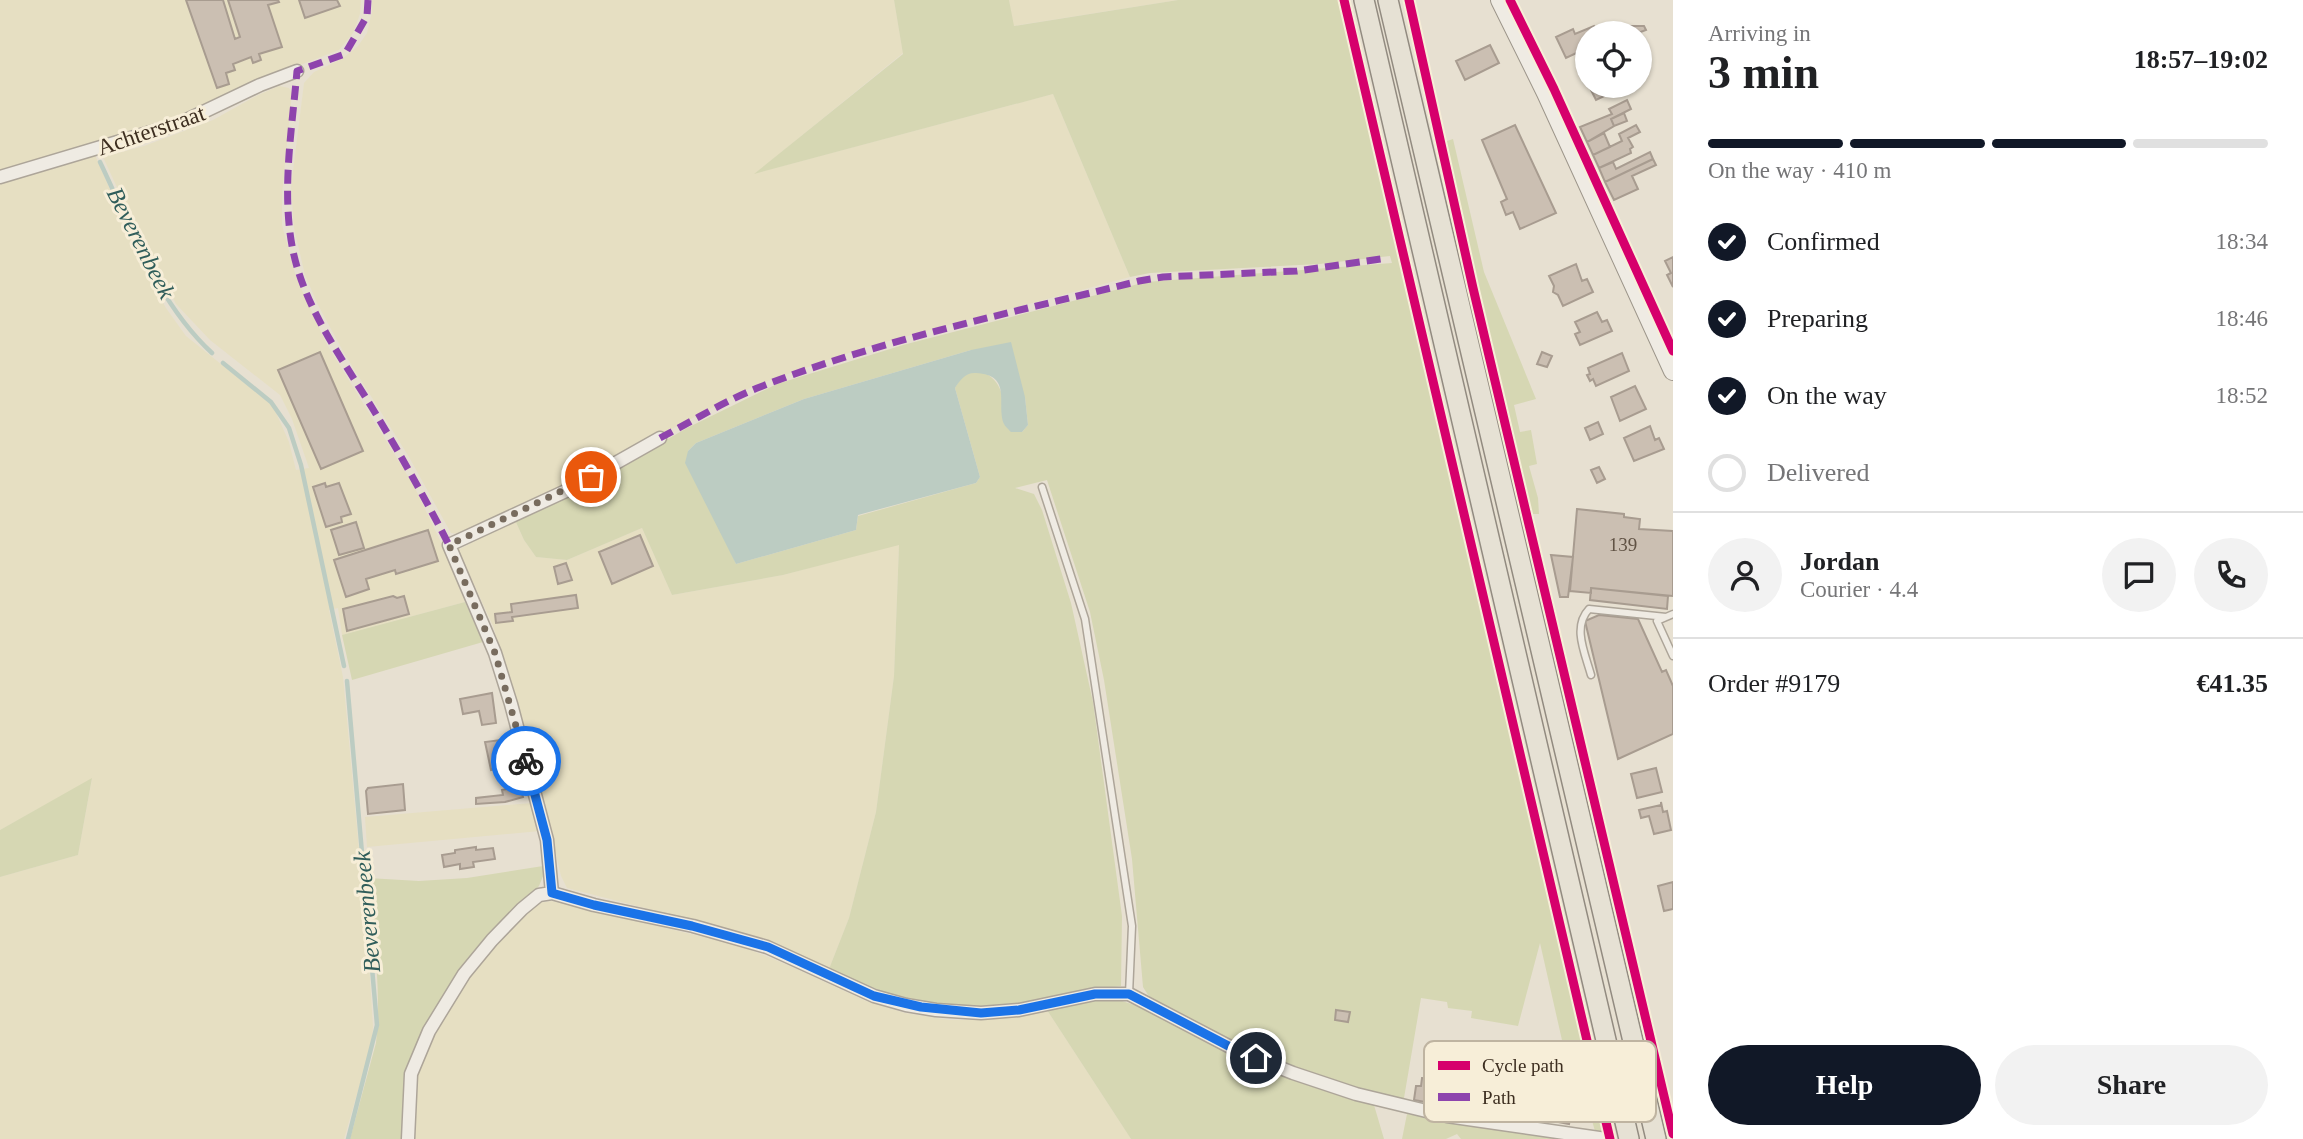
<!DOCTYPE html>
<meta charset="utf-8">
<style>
body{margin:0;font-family:"Times New Roman",serif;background:#f2f2f2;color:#202124;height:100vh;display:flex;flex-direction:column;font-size:26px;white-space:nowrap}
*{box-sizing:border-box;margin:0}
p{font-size:23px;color:#757577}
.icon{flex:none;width:38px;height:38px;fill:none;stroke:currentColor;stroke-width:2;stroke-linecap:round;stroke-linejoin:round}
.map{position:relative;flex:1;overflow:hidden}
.panel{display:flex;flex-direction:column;background:#fff;width:630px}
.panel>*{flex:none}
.buttons{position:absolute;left:1575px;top:21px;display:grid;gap:14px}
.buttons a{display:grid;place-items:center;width:77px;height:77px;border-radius:50%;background:#fff;box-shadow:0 2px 5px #0004;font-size:35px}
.pin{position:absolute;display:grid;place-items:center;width:60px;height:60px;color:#fff;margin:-30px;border:4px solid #fff;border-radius:50%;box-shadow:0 2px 7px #0007}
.courier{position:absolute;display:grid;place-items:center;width:70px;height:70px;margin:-35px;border:5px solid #1a73e8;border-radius:50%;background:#fff;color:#222;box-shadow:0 2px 9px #0007}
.headline em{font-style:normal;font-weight:600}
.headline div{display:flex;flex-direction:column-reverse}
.headline{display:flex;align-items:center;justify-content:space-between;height:119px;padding:0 35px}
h1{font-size:46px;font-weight:600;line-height:52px}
.bar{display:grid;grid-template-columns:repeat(4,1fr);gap:10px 7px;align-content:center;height:84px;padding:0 35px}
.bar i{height:9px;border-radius:5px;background:#e0e0e0}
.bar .on{background:#111827}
.bar p{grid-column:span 4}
.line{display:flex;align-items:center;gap:18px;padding:0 35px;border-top:2px solid #e0e0e0}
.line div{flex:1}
.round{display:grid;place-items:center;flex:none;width:74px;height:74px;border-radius:37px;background:#f2f2f2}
ol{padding:0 35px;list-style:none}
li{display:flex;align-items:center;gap:21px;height:77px}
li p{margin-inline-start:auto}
li .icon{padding:7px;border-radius:50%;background:#111827;color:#fff;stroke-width:4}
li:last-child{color:#757577}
li i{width:38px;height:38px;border:4px solid #e0e0e0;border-radius:50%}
.primary-button{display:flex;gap:14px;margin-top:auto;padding:14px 35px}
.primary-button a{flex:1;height:80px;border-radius:42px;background:#111827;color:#fff;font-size:28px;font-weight:600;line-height:80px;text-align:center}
.primary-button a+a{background:#f2f2f2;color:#202124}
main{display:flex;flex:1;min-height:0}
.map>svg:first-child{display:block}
.farmland{fill:#e6dfc2}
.green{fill:#d6d7b3;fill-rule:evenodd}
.water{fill:#bcccc2}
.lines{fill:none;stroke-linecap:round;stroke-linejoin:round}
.stream{stroke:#bcccc2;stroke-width:4.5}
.building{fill:#cbbfb2;stroke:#a89c90;stroke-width:2}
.service-casing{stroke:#ada599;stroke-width:9}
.minor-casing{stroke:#ada599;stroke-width:15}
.secondary-casing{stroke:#9c958a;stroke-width:20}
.primary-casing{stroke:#928b80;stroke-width:22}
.service{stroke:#efebe3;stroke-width:6}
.minor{stroke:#efebe3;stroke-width:12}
.secondary{stroke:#efebe3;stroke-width:18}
.primary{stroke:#e6e1d4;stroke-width:19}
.quiet{stroke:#8e44ad;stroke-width:7;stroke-dasharray:14 7;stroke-linecap:butt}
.cycleway-casing{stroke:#f7eed8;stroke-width:13}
.cycleway{stroke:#d6006c;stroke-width:9}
.done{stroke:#786c5e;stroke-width:7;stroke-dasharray:0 12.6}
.route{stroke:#1a73e8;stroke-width:9}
.labels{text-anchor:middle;stroke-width:6;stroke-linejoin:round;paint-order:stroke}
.number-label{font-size:19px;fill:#605244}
.street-label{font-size:23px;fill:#3d2e20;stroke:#f7eed8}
.water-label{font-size:24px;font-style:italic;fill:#2f5d5a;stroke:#f7eed8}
.key{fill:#f7eed8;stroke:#bfb4a1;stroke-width:2}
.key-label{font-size:19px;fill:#3d2e20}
</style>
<main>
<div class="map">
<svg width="1673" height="1139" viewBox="0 0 1673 1139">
<rect width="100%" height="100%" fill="#e7e0d1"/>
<path class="farmland" d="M0 0H361L360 14 353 33 339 50 266 78 160 127 0 175Z
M372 0H894L903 53 756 173 1053 94 1130 277 866 347 756 385 549 493 459 534 451 533 409 457 344 353 318 305 305 275 294 228 291 187 304 83 314 72 342 59 358 46 367 33 372 12Z
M1009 0H1178L1013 26Z
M279 86 289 88 292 93 282 194V225L296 277 326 343 414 486 448 557 465 602 342 635 338 608 329 610 343 677 368 947 373 1027 372 1042 344 1139H0V877L78 855 92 779 0 830V184L95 155 146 272 166 308 186 336 273 406 289 442 296 470 309 468 292 419 280 395 210 340 176 304 127 209 103 157 144 146 213 120 258 95Z
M515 520 524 540 536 557 567 560 642 528 672 595 783 575 899 544 894 676 876 812 849 918 829 969 758 937 567 888 561 876 544 803 493 626 458 550Z
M532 803 540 831 367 847 365 817Z
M552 901 741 946 790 966 866 1001 905 1013 950 1020H982L1047 1010 1131 1139H413L416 1081 431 1036 464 984 510 928 537 903Z"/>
<path class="green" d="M894 0H1009L1014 26 1178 0H1341L1605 1131H1595L1578 1072 1562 1070 1564 1049 1540 943 1518 1026 1471 1018 1472 1011 1448 1008 1447 1002 1421 998 1403 1104 1252 1054 1166 1009 1148 995 1143 987 1132 859 1104 680 1090 612 1047 480 1015 488 1034 494 1042 510 1071 603 1093 702 1122 916 1121 986C1085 990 1051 999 1016 1005 1004 1007 990 1006 978 1006 921 1007 880 993 829 969L849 918 876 812 894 676 899 545 783 575 672 595 642 528 567 560 536 557 524 540 515 520 598 479 687 428 777 384 903 345 1146 282 1392 263 1390 256 1319 264 1150 273 1130 277 1053 94 754 174 903 54ZM971 350 1025 397 1028 425 1022 432 1004 424C1003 415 1004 405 1002 396 1000 382 986 368 970 372 963 374 958 382 955 388L980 477 976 483 858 516 856 530 736 564 688 451 696 443 804 399Z
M1453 139 1484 272 1536 399 1514 405 1520 432 1531 430 1537 464 1529 466 1538 498 1539 514H1530L1444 142Z
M465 602 483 642 352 680 342 635Z
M92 778 78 855 0 877V830Z
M543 866 546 869 539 886 479 948 418 1046 404 1139H350L376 1043C382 989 373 933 368 878L419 881 467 878Z
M1114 999C1150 1007 1179 1029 1212 1045 1264 1071 1319 1087 1374 1105L1384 1139H1131L1047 1010 1072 1003Z
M1407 1114 1559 1139H1461L1457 1134 1446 1139H1402Z"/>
<path class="water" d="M1011 342 1025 397 1028 425 1022 432H1011C1010 431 1004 425 1004 424 996 404 1013 375 976 373 966 372 960 380 955 388L980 477 976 483 858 515 856 530 736 564 685 463 688 451 696 443 804 399 971 350Z"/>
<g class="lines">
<path class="stream" d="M100 162C132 229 157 302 212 353
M223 363 271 402 289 428 301 465 344 666
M347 681 377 1025 348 1139"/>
</g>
<path class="building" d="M186 0H223L235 39 240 37 228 0H278L279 2 268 5 282 47 259 54 261 60 253 63 251 57 233 64 235 70 226 73 229 84 217 88Z
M299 0H337L340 6 305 18Z
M1594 26 1598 33H1587V48L1566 58 1556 37 1573 29 1575 34Z
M1621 26H1644L1646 30 1638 33H1625Z
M1490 45 1499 63 1465 80 1456 61Z
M1589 86H1615L1617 90 1596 100Z
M1627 100 1631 109 1611 119 1614 126 1587 142 1580 127 1612 114 1609 109Z
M1624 113 1627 121 1614 126 1611 119Z
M1515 125 1556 213 1520 229 1513 212 1506 215 1501 202 1507 199 1482 140Z
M1636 125 1640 132 1628 138 1633 147 1630 149 1631 153 1599 168 1593 155 1622 141 1619 134Z
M1604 133 1610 147 1593 155 1587 142Z
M1650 152 1653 159 1605 182 1599 168 1613 162 1616 169Z
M1653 159 1656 165 1632 176 1638 189 1614 200 1605 182Z
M1673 257V287L1667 275 1671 273 1665 261Z
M1576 264 1582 281 1587 279 1593 292 1563 306 1558 295 1553 292 1554 286 1549 276Z
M1597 312 1602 322 1607 320 1612 331 1580 345 1575 334 1580 332 1575 322Z
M320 352 363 451 321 469 278 370Z
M1542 352 1552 356 1547 367 1537 364Z
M1622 353 1629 371 1596 386 1593 379 1590 381 1587 375 1590 374 1588 368Z
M1635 386 1646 409 1620 421 1611 397Z
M1598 422 1603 434 1590 440 1585 428Z
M1650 426 1655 440 1659 438 1664 449 1634 461 1624 438Z
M1599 467 1605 479 1597 483 1591 470Z
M325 483 326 487 339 483 351 514 341 517 342 522 326 527 313 487Z
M1577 509 1624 514V517L1640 519 1639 529 1673 531V596L1591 588V593L1570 591Z
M356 522 364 548 339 555 331 530Z
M428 530 438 561 396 574 395 570 366 579 369 589 346 597 334 560Z
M640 535 653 566 612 584 599 552Z
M1551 555 1573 557 1568 597H1560Z
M566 563 572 580 558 584 554 567Z
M1591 588 1668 596 1667 609 1590 600Z
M576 595 578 608 512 617 513 621 496 623 495 614 512 612 511 604Z
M393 596 397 598 404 596 409 614 347 631 343 609Z
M1599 615 1638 619 1662 672 1666 670 1673 686V734L1618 759 1585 621Z
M492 693 496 723 482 725 479 711 463 714 460 699Z
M508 739 514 766 496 771 495 769 491 770 485 742Z
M1656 768 1662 792 1637 798 1631 774Z
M403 784 405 810 368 814 366 791 368 788Z
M520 786 523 797 505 802 476 804V798L503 795 502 790Z
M1661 802 1663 812 1667 811 1671 830 1654 834 1649 816 1641 818 1639 810 1661 805Z
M476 847V850L493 848 495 859 473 862 474 867 460 869V864L444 867 442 855 455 853V850Z
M1673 882V909L1664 911 1658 886Z
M1336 1010 1350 1012 1348 1022 1335 1020Z
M1561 1071 1575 1075 1568 1105 1573 1106 1569 1124 1558 1122 1565 1093 1553 1090 1554 1083 1558 1084Z
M1422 1078 1430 1079 1429 1087 1438 1089 1437 1093 1433 1092 1431 1103 1414 1100 1416 1086H1421Z"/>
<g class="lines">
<g class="service-casing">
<path id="service" d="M1042 487 1085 619 1132 926 1129 994
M1673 614 1657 621 1673 656
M1591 675C1585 653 1572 627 1589 609L1666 617"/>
</g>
<g class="minor-casing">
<path id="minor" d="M0 177 178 124 260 85 297 71
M552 893 547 840 511 704 495 653 449 545 568 490 660 438
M408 1139 411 1074 429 1031 464 974 492 940 522 909 539 895 552 893 594 905 693 926 767 947 874 996 906 1005 936 1010 981 1013 1019 1010 1095 994H1129L1238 1051 1293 1073 1356 1094 1447 1116 1606 1139"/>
</g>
<g class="secondary-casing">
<path id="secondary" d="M1500 0 1546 93 1673 371"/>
</g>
<g class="primary-casing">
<path id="primary" d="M1364 0 1629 1139
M1388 0 1656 1139"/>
</g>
<use href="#service" class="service"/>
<use href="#minor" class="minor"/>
<use href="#secondary" class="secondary"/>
<use href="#primary" class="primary"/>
<path class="quiet" d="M368 0 367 16 345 54 297 71C292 130 281 192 293 251 305 308 341 357 371 406 399 452 425 498 449 545
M660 438C693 421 726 400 760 387 882 339 1012 313 1139 281L1163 277 1297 271 1381 259"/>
<g class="cycleway-casing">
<path id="cycleway" d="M1344 0 1610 1139
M1409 0 1473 288 1673 1134
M1510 0 1554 89 1673 351"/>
</g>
<use href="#cycleway" class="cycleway"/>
</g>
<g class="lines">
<path class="done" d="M526 761 495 653 449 545 591 477"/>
<path class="route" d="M526 761 547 840 552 893 594 905 692 926 768 947 874 996 921 1007 981 1013 1019 1010 1095 994H1129L1238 1051 1256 1058"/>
</g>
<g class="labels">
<g class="number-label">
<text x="1623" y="551">139</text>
</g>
<g class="street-label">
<text transform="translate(151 130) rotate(-19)" y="8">Achterstraat</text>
</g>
<g class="water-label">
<text transform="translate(141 243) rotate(63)" y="8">Beverenbeek</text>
<text transform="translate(367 912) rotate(-95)" y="8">Beverenbeek</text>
</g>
</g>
<rect x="1424" y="1041" width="232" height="81" rx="10" class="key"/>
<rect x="1438" y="1061" width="32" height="9" fill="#d6006c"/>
<rect x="1438" y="1093" width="32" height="8" fill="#8e44ad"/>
<g class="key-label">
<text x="1482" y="1072">Cycle path</text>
<text x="1482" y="1104">Path</text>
</g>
</svg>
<div class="buttons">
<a><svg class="icon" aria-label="locate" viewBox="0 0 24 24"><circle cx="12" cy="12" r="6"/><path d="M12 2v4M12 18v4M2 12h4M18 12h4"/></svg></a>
</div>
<div class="pin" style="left:591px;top:477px;background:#ea580c"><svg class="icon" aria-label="bag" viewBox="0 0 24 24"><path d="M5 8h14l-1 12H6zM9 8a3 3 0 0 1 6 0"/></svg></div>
<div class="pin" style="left:1256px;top:1058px;background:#1f2937"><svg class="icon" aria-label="home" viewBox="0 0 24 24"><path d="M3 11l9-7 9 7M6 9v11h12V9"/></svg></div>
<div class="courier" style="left:526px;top:761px"><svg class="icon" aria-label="bike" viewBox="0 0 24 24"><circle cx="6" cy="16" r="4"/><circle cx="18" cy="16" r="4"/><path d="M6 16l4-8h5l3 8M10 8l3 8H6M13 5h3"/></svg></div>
</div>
<section class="panel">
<div class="headline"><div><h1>3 min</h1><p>Arriving in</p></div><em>18:57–19:02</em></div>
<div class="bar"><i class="on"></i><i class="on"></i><i class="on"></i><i></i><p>On the way · 410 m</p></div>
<ol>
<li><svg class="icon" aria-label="check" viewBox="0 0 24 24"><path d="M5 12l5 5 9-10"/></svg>Confirmed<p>18:34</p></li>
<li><svg class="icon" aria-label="check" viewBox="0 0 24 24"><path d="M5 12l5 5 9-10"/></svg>Preparing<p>18:46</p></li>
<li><svg class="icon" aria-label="check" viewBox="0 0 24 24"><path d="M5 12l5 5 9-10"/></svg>On the way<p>18:52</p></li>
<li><i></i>Delivered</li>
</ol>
<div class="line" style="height:126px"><a class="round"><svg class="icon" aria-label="person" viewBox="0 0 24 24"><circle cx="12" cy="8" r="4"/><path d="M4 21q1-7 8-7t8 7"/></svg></a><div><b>Jordan</b><p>Courier · 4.4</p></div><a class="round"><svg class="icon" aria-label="chat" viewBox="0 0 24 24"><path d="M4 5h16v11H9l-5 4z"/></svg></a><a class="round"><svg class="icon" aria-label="phone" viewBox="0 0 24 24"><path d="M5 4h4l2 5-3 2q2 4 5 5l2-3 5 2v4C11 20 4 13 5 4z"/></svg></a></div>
<div class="line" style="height:91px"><div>Order #9179</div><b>€41.35</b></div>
<div class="primary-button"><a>Help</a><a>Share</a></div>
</section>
</main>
